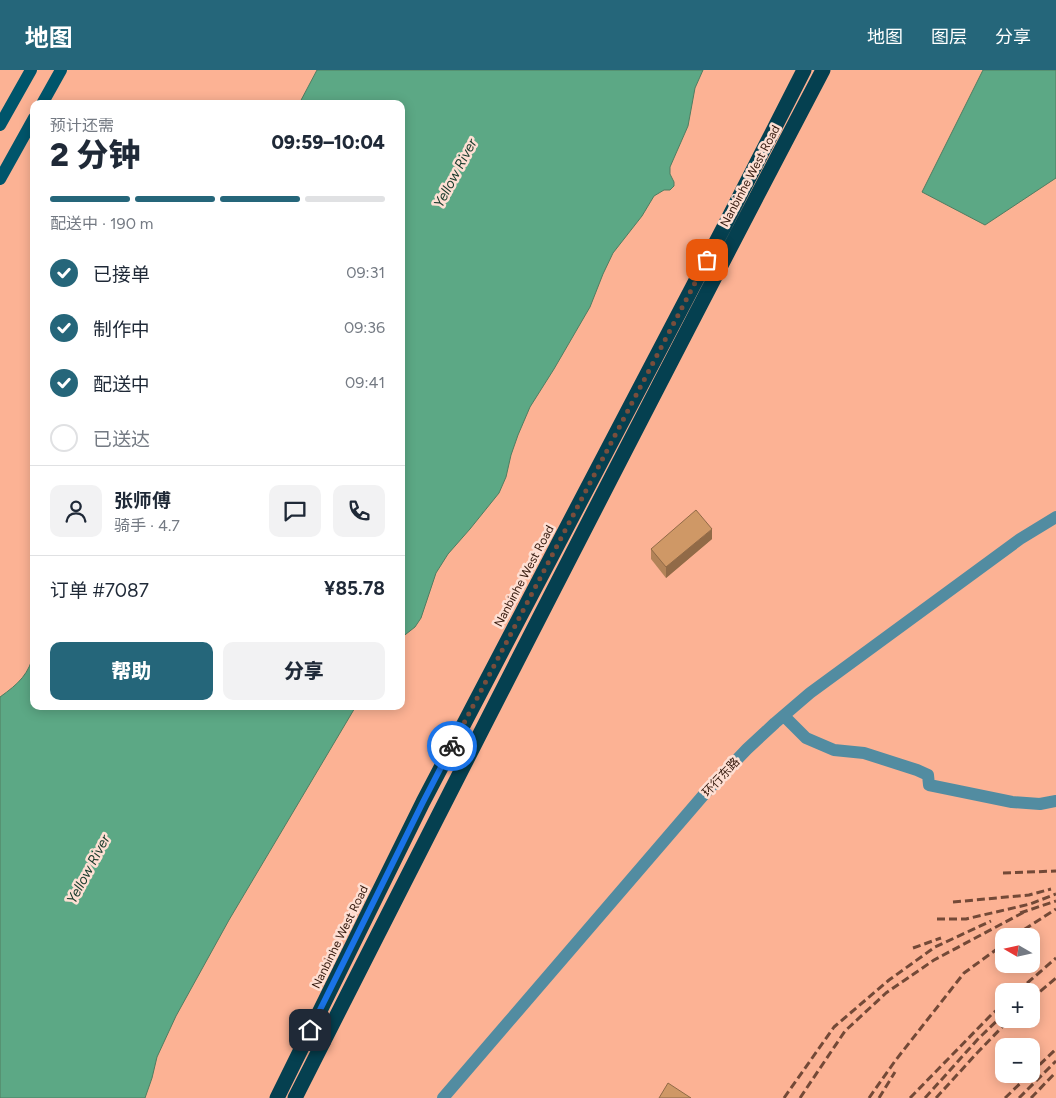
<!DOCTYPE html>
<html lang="zh">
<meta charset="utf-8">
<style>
body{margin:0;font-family:Figtree,"Noto Sans SC",sans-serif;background:#f2f2f3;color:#1f2937;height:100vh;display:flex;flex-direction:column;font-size:19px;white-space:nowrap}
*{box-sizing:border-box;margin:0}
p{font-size:16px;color:#747a83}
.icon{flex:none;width:28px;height:28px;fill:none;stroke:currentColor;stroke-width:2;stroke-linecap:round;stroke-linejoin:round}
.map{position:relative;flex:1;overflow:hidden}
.sheet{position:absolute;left:30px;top:30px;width:375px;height:610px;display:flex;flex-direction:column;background:#fff;border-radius:10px;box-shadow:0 2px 12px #0003}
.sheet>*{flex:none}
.needle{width:32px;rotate:279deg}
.tools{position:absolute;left:995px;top:858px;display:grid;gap:10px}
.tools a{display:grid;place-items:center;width:45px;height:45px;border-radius:10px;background:#fff;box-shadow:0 2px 12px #0003;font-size:25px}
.pin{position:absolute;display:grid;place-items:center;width:42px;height:42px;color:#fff;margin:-21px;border-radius:10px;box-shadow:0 2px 8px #0006}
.courier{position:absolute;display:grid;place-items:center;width:50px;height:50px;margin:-25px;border:4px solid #1a73e8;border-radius:50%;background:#fff;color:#222;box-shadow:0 1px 6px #0007}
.head em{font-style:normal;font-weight:800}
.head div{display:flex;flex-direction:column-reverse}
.head{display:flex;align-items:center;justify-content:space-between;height:85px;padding:0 20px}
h1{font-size:32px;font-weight:800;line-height:38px}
.bar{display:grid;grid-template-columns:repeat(4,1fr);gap:8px 5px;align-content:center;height:60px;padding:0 20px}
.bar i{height:6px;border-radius:4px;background:#e0e1e3}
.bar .active{background:#25667a}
.bar p{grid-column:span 4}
.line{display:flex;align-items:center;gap:12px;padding:0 20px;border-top:1px solid #e0e1e3}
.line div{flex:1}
.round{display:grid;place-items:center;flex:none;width:52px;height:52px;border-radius:10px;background:#f2f2f3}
ol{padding:0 20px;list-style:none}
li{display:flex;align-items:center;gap:15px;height:55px}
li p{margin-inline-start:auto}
li .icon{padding:5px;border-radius:50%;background:#25667a;color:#fff;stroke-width:4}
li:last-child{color:#747a83}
li i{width:28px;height:28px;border:2px solid #e0e1e3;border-radius:50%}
.cta{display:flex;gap:10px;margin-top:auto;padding:10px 20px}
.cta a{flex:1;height:58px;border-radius:10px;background:#25667a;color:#fff;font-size:20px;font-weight:800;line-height:58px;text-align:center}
.cta a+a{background:#f2f2f3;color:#1f2937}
header{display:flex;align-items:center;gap:30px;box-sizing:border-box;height:70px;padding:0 25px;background:#25667a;color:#fff}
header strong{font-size:24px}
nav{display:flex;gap:28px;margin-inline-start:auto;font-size:18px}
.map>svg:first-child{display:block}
.water{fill:#5ca885;stroke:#507d61}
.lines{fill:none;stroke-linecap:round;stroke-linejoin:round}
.minor{stroke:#528ca1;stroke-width:12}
.major{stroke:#00556b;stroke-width:12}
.highway{stroke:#054050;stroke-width:15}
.rail{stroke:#734937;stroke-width:3;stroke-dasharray:8 4;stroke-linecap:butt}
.wall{fill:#b28358}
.shaded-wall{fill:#916a47}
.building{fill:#cf9866;stroke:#916a47}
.done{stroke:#794e3c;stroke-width:5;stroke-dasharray:0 9}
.route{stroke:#1a73e8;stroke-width:6}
.labels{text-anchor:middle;stroke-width:5;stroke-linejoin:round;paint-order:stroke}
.street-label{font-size:12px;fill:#33180c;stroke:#fedfd3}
.water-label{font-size:14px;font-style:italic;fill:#153829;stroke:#fedfd3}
</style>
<header>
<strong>地图</strong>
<nav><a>地图</a><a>图层</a><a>分享</a></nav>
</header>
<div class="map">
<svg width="1056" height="1028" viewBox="0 0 1056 1028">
<rect width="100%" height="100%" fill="#fcb294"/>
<path class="water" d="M317 0H703L695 18 688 56 670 97V104L674 112V116L670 120H664L654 126 642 146 613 183 603 204 590 237 554 299 530 337 518 365 511 385 506 407 499 423 470 459 448 484 436 503 421 548 415 557 401 568V34H299Z
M983 0H1056V108L985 155 922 122Z
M34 581V636H356L229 850 176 946 157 987 152 1008 145 1028H0V627C18 614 30 604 34 581Z"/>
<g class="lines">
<path class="minor" d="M784 646 806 668 834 680 864 683 917 700 928 705 929 715 1012 732 1040 734 1056 731
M443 1028 707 721 747 679 775 653 810 623 1020 469 1056 447"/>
<path class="major" d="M42 34 61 0
M0 55 31 0
M0 109 34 48"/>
<path class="highway" d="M277 1028 423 732 725 155 804 0
M295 1028C469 684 644 341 823 0"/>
<path class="rail" d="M1003 803 1056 801
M953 832 1029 825 1051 819
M1020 843 1056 831
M937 849H966L1030 834 1056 824
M1014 866 1056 839
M913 878 941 868
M1018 921 1056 888
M1031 929 1056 908
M1031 1003 1056 979
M784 1028 834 957 889 910 935 877 991 851
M800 1028 845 961 886 923 934 890 1026 841
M869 1028 895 991 964 903 1004 874
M879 1028 895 1002
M910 1028 992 944 1004 934
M925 1028 978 969 1004 944
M936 1028 977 983 1010 949
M1005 1028 1030 1004
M1019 1028 1056 991
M1031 1028 1056 1002"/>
</g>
<path class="wall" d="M712 469 666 508 651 489V479Z"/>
<path class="shaded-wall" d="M712 459V469L666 508V497Z"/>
<path class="building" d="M696 440 712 459 666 497 651 479Z
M668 1013 691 1028H659Z"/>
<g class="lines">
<path class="done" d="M452 676 707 190"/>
<path class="route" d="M310 960 423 732 452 676"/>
</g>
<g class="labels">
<g class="street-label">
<text transform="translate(750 106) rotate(-62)" y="4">Nanbinhe West Road</text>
<text transform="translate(524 506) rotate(-62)" y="4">Nanbinhe West Road</text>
<text transform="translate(721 707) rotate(-47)" y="4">环行东路</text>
<text transform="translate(340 867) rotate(-64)" y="4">Nanbinhe West Road</text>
</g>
<g class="water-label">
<text transform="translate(455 103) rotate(-62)" y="5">Yellow River</text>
<text transform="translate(88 799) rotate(-62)" y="5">Yellow River</text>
</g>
</g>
</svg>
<div class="tools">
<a><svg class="needle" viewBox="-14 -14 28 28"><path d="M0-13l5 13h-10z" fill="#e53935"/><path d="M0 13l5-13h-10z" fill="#747a83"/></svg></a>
<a>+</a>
<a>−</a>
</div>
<div class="pin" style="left:707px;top:190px;background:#ea580c"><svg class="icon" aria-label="bag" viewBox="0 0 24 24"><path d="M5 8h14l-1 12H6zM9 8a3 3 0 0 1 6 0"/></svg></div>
<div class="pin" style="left:310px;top:960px;background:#1f2937"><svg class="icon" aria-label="home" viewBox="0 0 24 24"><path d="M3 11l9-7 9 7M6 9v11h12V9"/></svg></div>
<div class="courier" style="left:452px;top:676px"><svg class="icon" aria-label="bike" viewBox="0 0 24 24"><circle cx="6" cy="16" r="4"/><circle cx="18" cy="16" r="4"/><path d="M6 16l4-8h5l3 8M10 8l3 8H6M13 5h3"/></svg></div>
<section class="sheet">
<div class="head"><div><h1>2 分钟</h1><p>预计还需</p></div><em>09:59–10:04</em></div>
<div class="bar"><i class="active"></i><i class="active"></i><i class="active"></i><i></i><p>配送中 · 190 m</p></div>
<ol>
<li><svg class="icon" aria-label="check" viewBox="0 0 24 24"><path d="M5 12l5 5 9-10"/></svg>已接单<p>09:31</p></li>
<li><svg class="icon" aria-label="check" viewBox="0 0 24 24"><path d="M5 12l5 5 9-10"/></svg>制作中<p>09:36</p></li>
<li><svg class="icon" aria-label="check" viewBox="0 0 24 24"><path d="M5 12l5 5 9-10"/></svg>配送中<p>09:41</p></li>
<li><i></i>已送达</li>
</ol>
<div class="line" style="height:90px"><a class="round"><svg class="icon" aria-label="person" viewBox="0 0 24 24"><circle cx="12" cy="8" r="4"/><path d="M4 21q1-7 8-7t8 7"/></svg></a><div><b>张师傅</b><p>骑手 · 4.7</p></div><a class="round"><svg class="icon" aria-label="chat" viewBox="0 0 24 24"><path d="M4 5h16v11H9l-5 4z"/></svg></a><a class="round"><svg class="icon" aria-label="phone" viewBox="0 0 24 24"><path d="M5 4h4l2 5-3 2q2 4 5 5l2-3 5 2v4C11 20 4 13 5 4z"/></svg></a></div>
<div class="line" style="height:65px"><div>订单 #7087</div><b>¥85.78</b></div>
<div class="cta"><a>帮助</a><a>分享</a></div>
</section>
</div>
